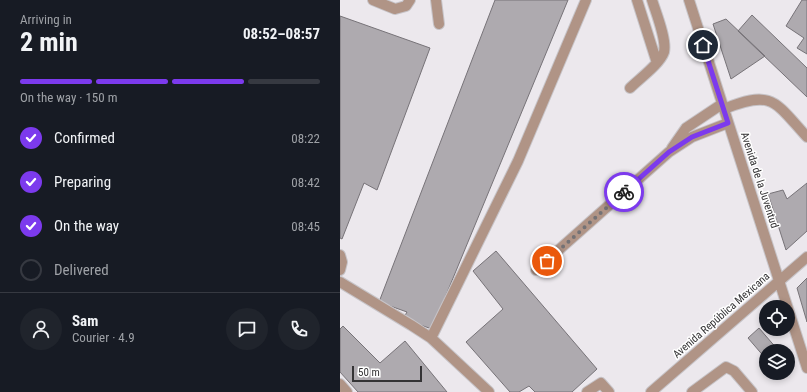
<!DOCTYPE html>
<meta charset="utf-8">
<style>
body{margin:0;font-family:"Roboto Condensed",sans-serif;background:#20242c;color:#f1f3f6;height:100vh;display:flex;flex-direction:column;font-size:15px;white-space:nowrap}
*{box-sizing:border-box;margin:0}
p{font-size:13px;color:#9ea1a6}
.icon{flex:none;width:22px;height:22px;fill:none;stroke:currentColor;stroke-width:2;stroke-linecap:round;stroke-linejoin:round}
.map{position:relative;flex:1;overflow:hidden}
.details{display:flex;flex-direction:column;background:#171b24;width:340px}
.details>*{flex:none}
.buttons{position:absolute;left:419px;top:300px;display:grid;gap:8px}
.buttons a{display:grid;place-items:center;width:36px;height:36px;border-radius:50%;background:#171b24;box-shadow:0 2px 6px #0003;font-size:20px}
.scale{position:absolute;left:12px;bottom:10px;width:70px;box-sizing:border-box;padding-left:4px;border:2px solid #343335;border-top:0;font-size:11px;line-height:14px;white-space:nowrap;color:#343335;-webkit-text-stroke:3px #fff;paint-order:stroke}
.pin{position:absolute;display:grid;place-items:center;width:34px;height:34px;color:#fff;margin:-17px;border:2px solid #fff;border-radius:50%;box-shadow:0 1px 4px #0007}
.courier{position:absolute;display:grid;place-items:center;width:40px;height:40px;margin:-20px;border:3px solid #7c3aed;border-radius:50%;background:#fff;color:#222;box-shadow:0 1px 5px #0007}
.summary em{font-style:normal;font-weight:700}
.summary div{display:flex;flex-direction:column-reverse}
.summary{display:flex;align-items:center;justify-content:space-between;height:68px;padding:0 20px}
h1{font-size:26px;font-weight:700;line-height:30px}
.bar{display:grid;grid-template-columns:repeat(4,1fr);gap:6px 4px;align-content:center;height:48px;padding:0 20px}
.bar i{height:5px;border-radius:3px;background:#363941}
.bar .on{background:#7c3aed}
.bar p{grid-column:span 4}
.line{display:flex;align-items:center;gap:10px;padding:0 20px;border-top:1px solid #363941}
.line div{flex:1}
.round{display:grid;place-items:center;flex:none;width:42px;height:42px;border-radius:21px;background:#20242c}
ol{padding:0 20px;list-style:none}
li{display:flex;align-items:center;gap:12px;height:44px}
li p{margin-inline-start:auto}
li .icon{padding:4px;border-radius:50%;background:#7c3aed;color:#fff;stroke-width:4}
li:last-child{color:#9ea1a6}
li i{width:22px;height:22px;border:2px solid #363941;border-radius:50%}
main{display:flex;flex:1;min-height:0}
.map>svg:first-child{display:block}
.building{fill:#aeaaaf;stroke:#777378}
.lines{fill:none;stroke-linecap:round;stroke-linejoin:round}
.minor-casing{stroke:#c7c4c8;stroke-width:12}
.minor{stroke:#b09486;stroke-width:10}
.done{stroke:#747275;stroke-width:4;stroke-dasharray:0 7.2}
.route{stroke:#7c3aed;stroke-width:5}
.labels{text-anchor:middle;stroke-width:3;stroke-linejoin:round;paint-order:stroke}
.street-label{font-size:11px;fill:#343335;stroke:#fff}
</style>
<main>
<section class="details">
<div class="summary"><div><h1>2 min</h1><p>Arriving in</p></div><em>08:52–08:57</em></div>
<div class="bar"><i class="on"></i><i class="on"></i><i class="on"></i><i></i><p>On the way · 150 m</p></div>
<ol>
<li><svg class="icon" aria-label="check" viewBox="0 0 24 24"><path d="M5 12l5 5 9-10"/></svg>Confirmed<p>08:22</p></li>
<li><svg class="icon" aria-label="check" viewBox="0 0 24 24"><path d="M5 12l5 5 9-10"/></svg>Preparing<p>08:42</p></li>
<li><svg class="icon" aria-label="check" viewBox="0 0 24 24"><path d="M5 12l5 5 9-10"/></svg>On the way<p>08:45</p></li>
<li><i></i>Delivered</li>
</ol>
<div class="line" style="height:72px"><a class="round"><svg class="icon" aria-label="person" viewBox="0 0 24 24"><circle cx="12" cy="8" r="4"/><path d="M4 21q1-7 8-7t8 7"/></svg></a><div><b>Sam</b><p>Courier · 4.9</p></div><a class="round"><svg class="icon" aria-label="chat" viewBox="0 0 24 24"><path d="M4 5h16v11H9l-5 4z"/></svg></a><a class="round"><svg class="icon" aria-label="phone" viewBox="0 0 24 24"><path d="M5 4h4l2 5-3 2q2 4 5 5l2-3 5 2v4C11 20 4 13 5 4z"/></svg></a></div>
</section>
<div class="map">
<svg width="467" height="392" viewBox="0 0 467 392">
<rect width="100%" height="100%" fill="#ece8ed"/>
<path class="building" d="M155 0H228L92 329 63 319 67 312 39 302Z
M462 0H467V54L457 48 464 38 446 26Z
M412 15 467 68V97L398 31Z
M0 16 90 48 37 190 24 183 2 239 0 238Z
M386 19 425 56 391 79 373 24Z
M467 183V231L446 250 428 194 443 190 447 199Z
M156 251 257 369 232 392H195L189 386 179 392H170L126 342 163 309 133 271Z
M467 278V322L457 288Z
M3 326 40 363 65 341 107 392H18L0 372V329Z
M419 328 438 350 426 351V359L408 338Z"/>
<g class="lines">
<g class="minor-casing">
<path id="minor" d="M33 0 55 9 66 6 70 0
M96 0 99 24
M297 0 317 63
M349 0 467 368
M290 88C299 79 320 64 324 52 327 40 316 13 312 0
M384 109C433 89 435 102 467 137
M332 148 346 128 382 104
M0 255 2 262 0 270
M196 270 329 152 352 137 388 123
M0 282 71 325 91 338 149 392
M91 338 178 161 246 0
M0 384 7 392
M247 392 261 383 269 392
M311 392 467 257
M352 392 386 367 394 371 412 392"/>
</g>
<use href="#minor" class="minor"/>
</g>
<g class="lines">
<path class="done" d="M207 261 284 192"/>
<path class="route" d="M284 192 329 152 352 137 388 123 363 45"/>
</g>
<g class="labels">
<g class="street-label">
<text transform="translate(420 180) rotate(72)" y="4">Avenida de la Juventud</text>
<text transform="translate(381 315) rotate(-41)" y="4">Avenida República Mexicana</text>
</g>
</g>
</svg>
<div class="buttons">
<a><svg class="icon" aria-label="locate" viewBox="0 0 24 24"><circle cx="12" cy="12" r="6"/><path d="M12 2v4M12 18v4M2 12h4M18 12h4"/></svg></a>
<a><svg class="icon" aria-label="layers" viewBox="0 0 24 24"><path d="M12 4l9 5-9 5-9-5zM3 14l9 5 9-5"/></svg></a>
</div>
<div class="scale">50 m</div>
<div class="pin" style="left:207px;top:261px;background:#ea580c"><svg class="icon" aria-label="bag" viewBox="0 0 24 24"><path d="M5 8h14l-1 12H6zM9 8a3 3 0 0 1 6 0"/></svg></div>
<div class="pin" style="left:363px;top:45px;background:#1f2937"><svg class="icon" aria-label="home" viewBox="0 0 24 24"><path d="M3 11l9-7 9 7M6 9v11h12V9"/></svg></div>
<div class="courier" style="left:284px;top:192px"><svg class="icon" aria-label="bike" viewBox="0 0 24 24"><circle cx="6" cy="16" r="4"/><circle cx="18" cy="16" r="4"/><path d="M6 16l4-8h5l3 8M10 8l3 8H6M13 5h3"/></svg></div>
</div>
</main>
